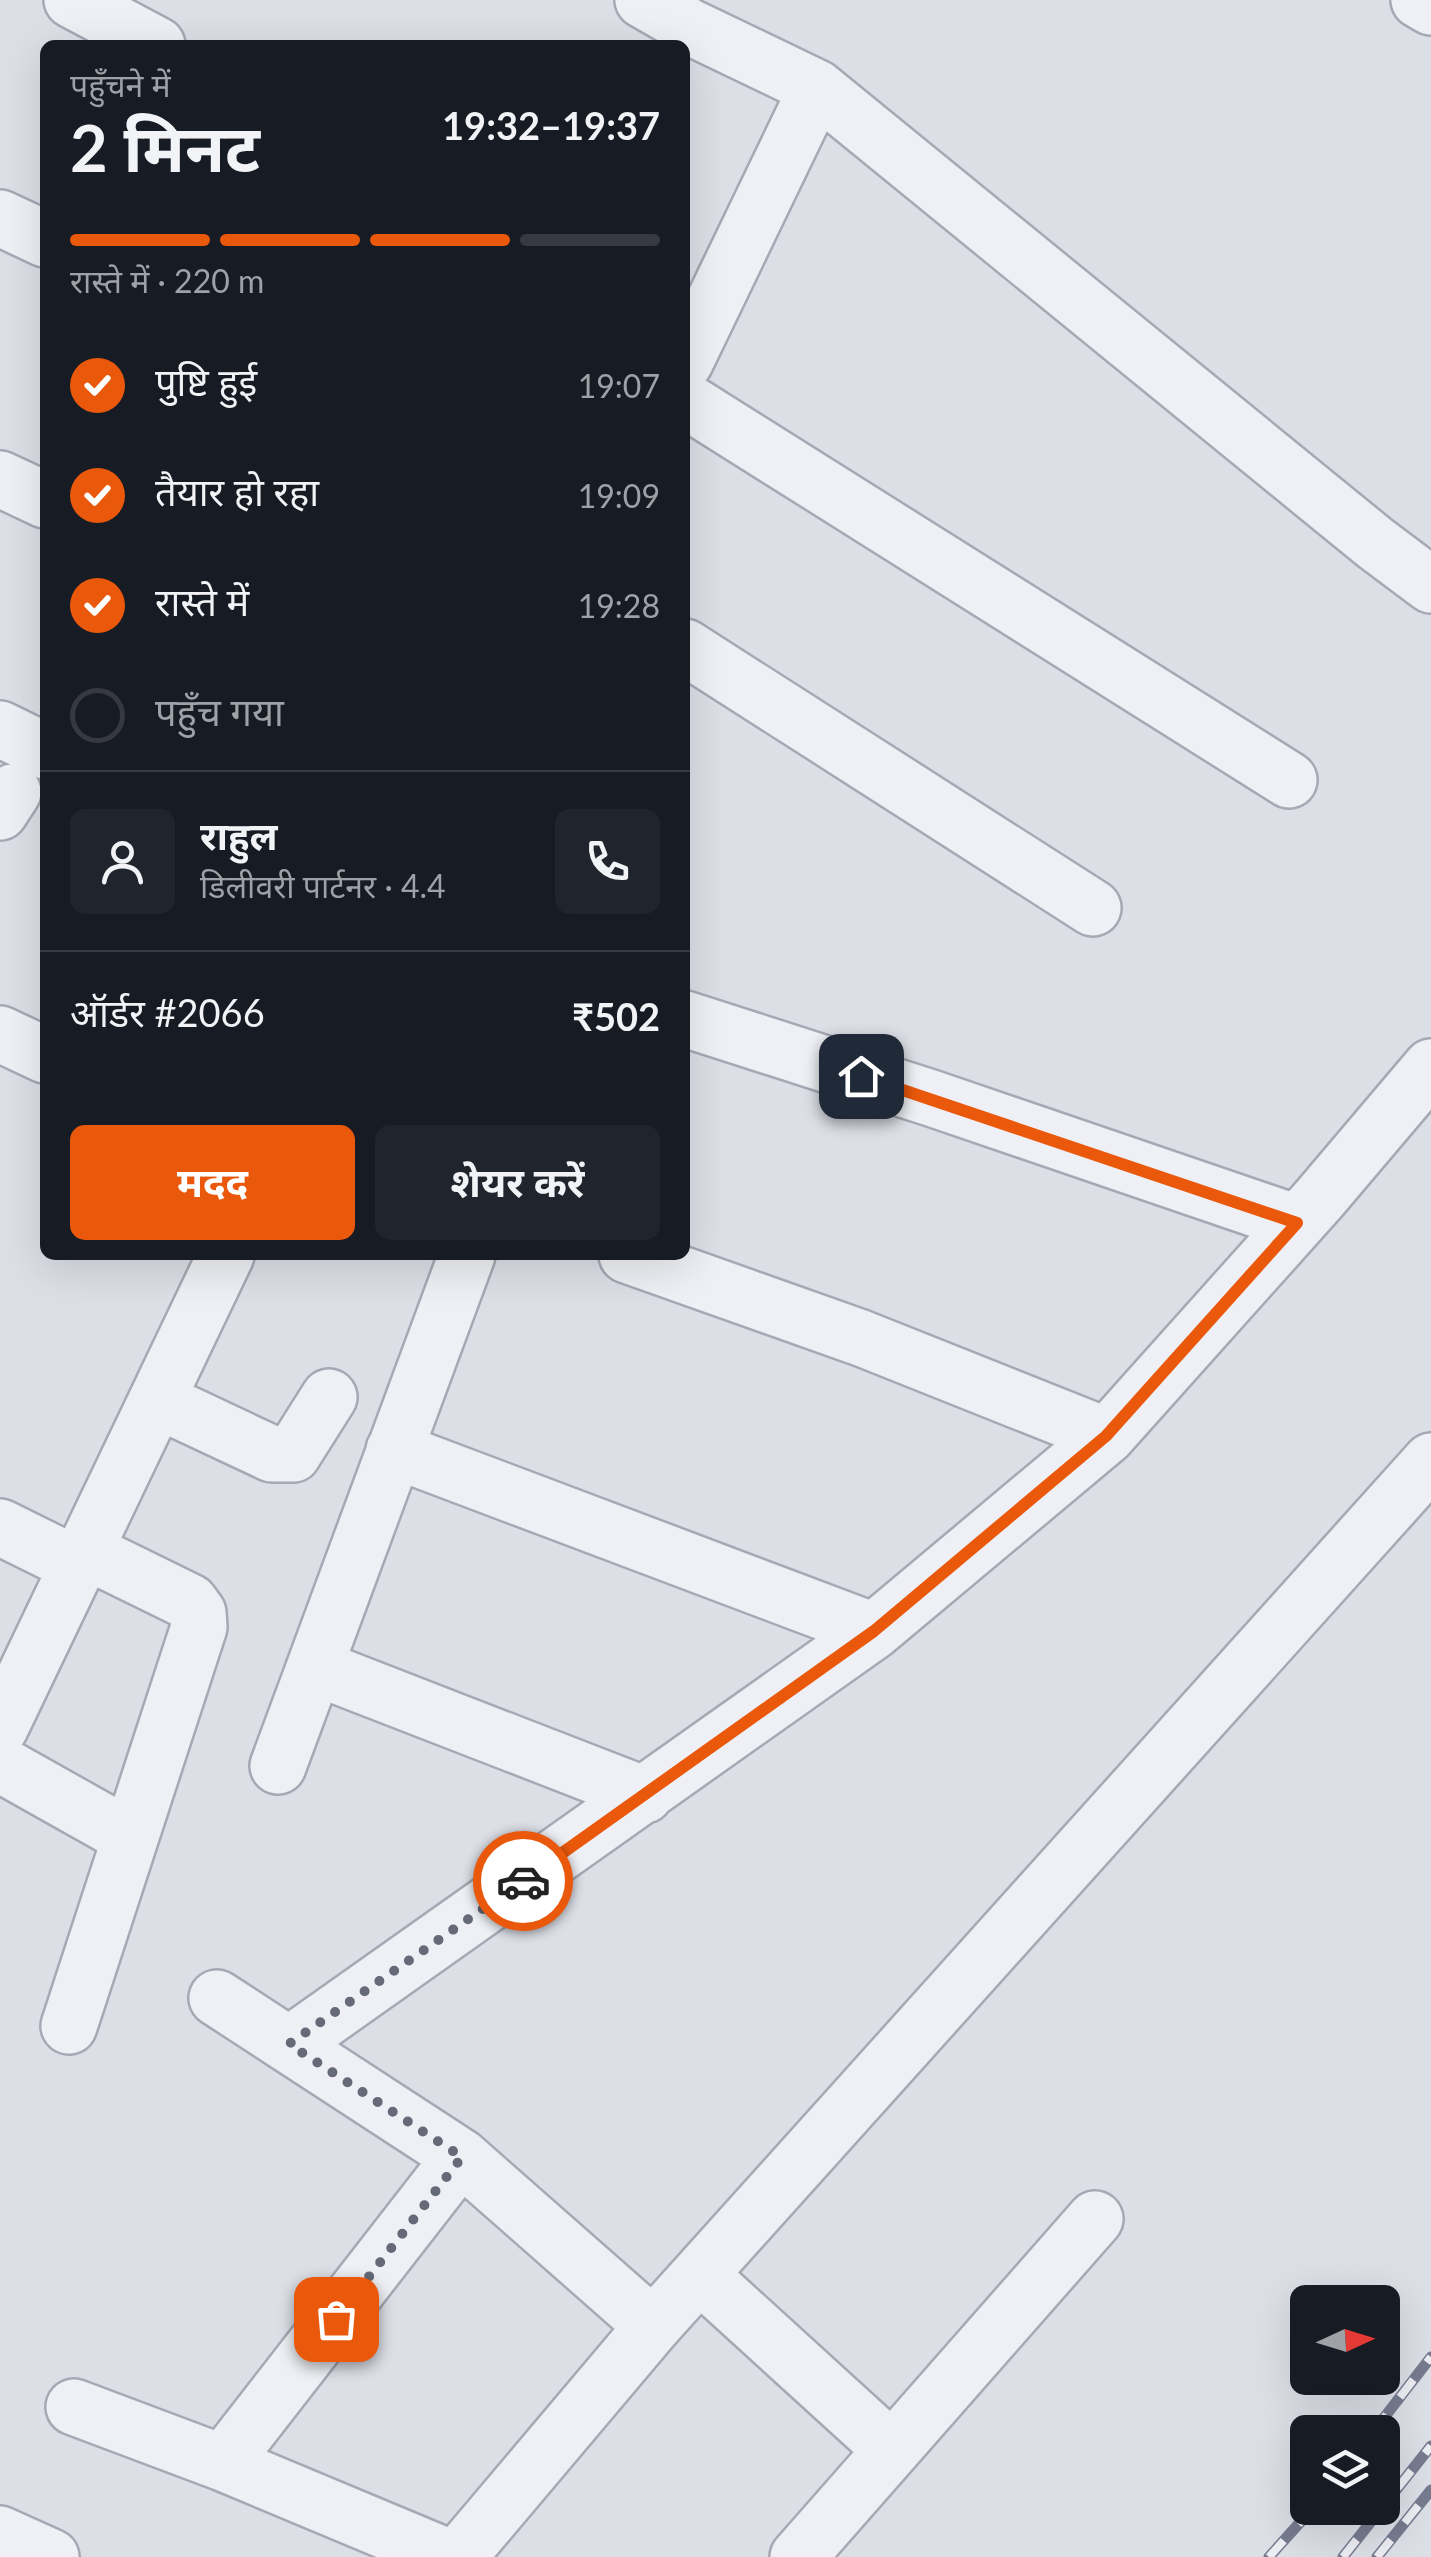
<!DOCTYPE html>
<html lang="hi">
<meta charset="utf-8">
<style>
body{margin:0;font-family:Lato,"Noto Sans Devanagari",sans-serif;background:#20242c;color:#f1f3f6;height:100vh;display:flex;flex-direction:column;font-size:38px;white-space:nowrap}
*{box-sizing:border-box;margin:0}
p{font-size:32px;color:#9ea1a6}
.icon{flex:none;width:55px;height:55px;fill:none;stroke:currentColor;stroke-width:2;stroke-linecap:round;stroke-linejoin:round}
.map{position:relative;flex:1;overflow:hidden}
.panel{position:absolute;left:40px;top:40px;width:650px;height:1220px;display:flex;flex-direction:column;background:#171b24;border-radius:15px;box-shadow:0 10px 40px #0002}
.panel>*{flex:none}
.needle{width:65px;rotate:86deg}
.tools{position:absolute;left:1290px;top:2285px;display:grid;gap:20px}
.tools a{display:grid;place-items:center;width:110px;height:110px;border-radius:15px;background:#171b24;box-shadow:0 10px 40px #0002;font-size:50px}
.pin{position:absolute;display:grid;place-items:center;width:85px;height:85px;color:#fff;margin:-42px;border-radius:20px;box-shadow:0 5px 15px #0006}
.courier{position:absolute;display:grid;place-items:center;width:100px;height:100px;margin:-50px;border:8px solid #ea580c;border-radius:50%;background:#fff;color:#222;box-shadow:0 2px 12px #0007}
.headline em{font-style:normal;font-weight:700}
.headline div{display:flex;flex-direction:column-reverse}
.headline{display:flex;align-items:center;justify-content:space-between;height:170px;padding:0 30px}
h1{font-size:65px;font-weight:700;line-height:75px}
.bar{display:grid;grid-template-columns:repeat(4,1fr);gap:15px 10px;align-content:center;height:120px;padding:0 30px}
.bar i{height:12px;border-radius:8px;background:#363941}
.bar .current{background:#ea580c}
.bar p{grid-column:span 4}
.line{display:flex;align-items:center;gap:25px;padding:0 30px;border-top:2px solid #363941}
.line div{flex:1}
.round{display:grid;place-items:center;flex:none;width:105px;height:105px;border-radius:15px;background:#20242c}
ol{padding:0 30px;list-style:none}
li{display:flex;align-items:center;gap:30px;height:110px}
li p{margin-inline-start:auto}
li .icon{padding:10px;border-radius:50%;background:#ea580c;color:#fff;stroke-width:4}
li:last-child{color:#9ea1a6}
li i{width:55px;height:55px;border:5px solid #363941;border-radius:50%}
.cta{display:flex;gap:20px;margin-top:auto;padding:20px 30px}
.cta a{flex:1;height:115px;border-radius:15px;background:#ea580c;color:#fff;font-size:40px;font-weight:700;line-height:115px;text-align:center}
.cta a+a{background:#20242c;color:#f1f3f6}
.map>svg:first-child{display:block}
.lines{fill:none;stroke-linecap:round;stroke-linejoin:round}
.minor-casing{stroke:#a6a9b4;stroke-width:60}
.minor{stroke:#eff0f5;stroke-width:55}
.rail-casing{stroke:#767b90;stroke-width:11}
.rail{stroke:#eceef4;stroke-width:8;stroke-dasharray:22;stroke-linecap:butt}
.done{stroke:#666978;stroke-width:10;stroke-dasharray:0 18}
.route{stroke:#ea580c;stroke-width:12}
</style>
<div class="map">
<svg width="1431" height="2557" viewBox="0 0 1431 2557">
<rect width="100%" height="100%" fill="#dddfe7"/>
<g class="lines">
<g class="minor-casing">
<path id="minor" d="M72 0 157 45
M643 0 690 27 817 88 1375 543 1431 585
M1419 0 1431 7
M0 218 45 239
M685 362 817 88
M685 400 1289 780
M0 479 45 500
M685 647 1093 908
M0 729 45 751
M0 812 13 792
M685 1019 931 1098 1297 1223
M0 1034 45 1055
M627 1255 861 1338 1107 1436
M157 1400 272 1454H293L329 1397
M394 1450 874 1631
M0 1527 79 1566
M315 1667 645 1795
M0 1728 226 1255
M0 1764 130 1837
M278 1766 467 1255
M217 1998 461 2157 653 2326
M69 2026 199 1627 198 1613 190 1602 86 1551
M289 2045 874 1631 1107 1436 1320 1198 1431 1067
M701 2276 892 2450
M74 2407 223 2463 448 2557
M223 2463 461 2157
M0 2534 51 2557
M458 2557 653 2326 1431 1461
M798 2557 1095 2219"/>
</g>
<use href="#minor" class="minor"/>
<g class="rail-casing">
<path id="rail" d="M1373 2432 1431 2357
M1269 2557 1313 2508
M1343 2557 1431 2446
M1377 2557 1431 2490"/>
</g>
<use href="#rail" class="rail"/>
</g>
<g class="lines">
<path class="done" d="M336 2319 462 2157 289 2044 523 1881"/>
<path class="route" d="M523 1881 874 1631 1106 1436 1297 1223 861 1076"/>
</g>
</svg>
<div class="tools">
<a><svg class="needle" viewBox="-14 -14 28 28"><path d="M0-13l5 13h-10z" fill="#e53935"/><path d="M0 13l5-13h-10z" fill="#9ea1a6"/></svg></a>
<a><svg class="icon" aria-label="layers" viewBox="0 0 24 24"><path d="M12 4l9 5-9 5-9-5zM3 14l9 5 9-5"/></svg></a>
</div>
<div class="pin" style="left:336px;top:2319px;background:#ea580c"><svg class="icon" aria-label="bag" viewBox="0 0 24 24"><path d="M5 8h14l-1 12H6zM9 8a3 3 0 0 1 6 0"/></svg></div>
<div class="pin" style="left:861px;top:1076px;background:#1f2937"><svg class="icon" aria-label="home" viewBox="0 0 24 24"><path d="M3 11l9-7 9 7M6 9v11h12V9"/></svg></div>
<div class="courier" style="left:523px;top:1881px"><svg class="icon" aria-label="car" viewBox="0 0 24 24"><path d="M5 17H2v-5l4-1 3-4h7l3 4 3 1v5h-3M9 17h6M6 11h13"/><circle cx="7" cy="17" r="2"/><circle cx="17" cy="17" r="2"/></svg></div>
<section class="panel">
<div class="headline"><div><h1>2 मिनट</h1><p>पहुँचने में</p></div><em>19:32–19:37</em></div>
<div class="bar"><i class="current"></i><i class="current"></i><i class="current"></i><i></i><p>रास्ते में · 220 m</p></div>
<ol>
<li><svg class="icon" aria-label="check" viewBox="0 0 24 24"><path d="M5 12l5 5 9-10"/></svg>पुष्टि हुई<p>19:07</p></li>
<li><svg class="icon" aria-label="check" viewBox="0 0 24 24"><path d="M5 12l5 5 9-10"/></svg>तैयार हो रहा<p>19:09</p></li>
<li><svg class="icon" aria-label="check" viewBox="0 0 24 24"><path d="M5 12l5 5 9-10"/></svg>रास्ते में<p>19:28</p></li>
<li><i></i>पहुँच गया</li>
</ol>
<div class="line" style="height:180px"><a class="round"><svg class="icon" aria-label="person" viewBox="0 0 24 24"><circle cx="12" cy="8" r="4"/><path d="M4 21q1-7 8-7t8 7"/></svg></a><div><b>राहुल</b><p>डिलीवरी पार्टनर · 4.4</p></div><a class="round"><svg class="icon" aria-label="phone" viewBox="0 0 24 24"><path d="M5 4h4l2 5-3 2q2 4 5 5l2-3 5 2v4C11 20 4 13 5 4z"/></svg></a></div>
<div class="line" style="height:130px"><div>ऑर्डर #2066</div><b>₹502</b></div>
<div class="cta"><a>मदद</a><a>शेयर करें</a></div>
</section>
</div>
